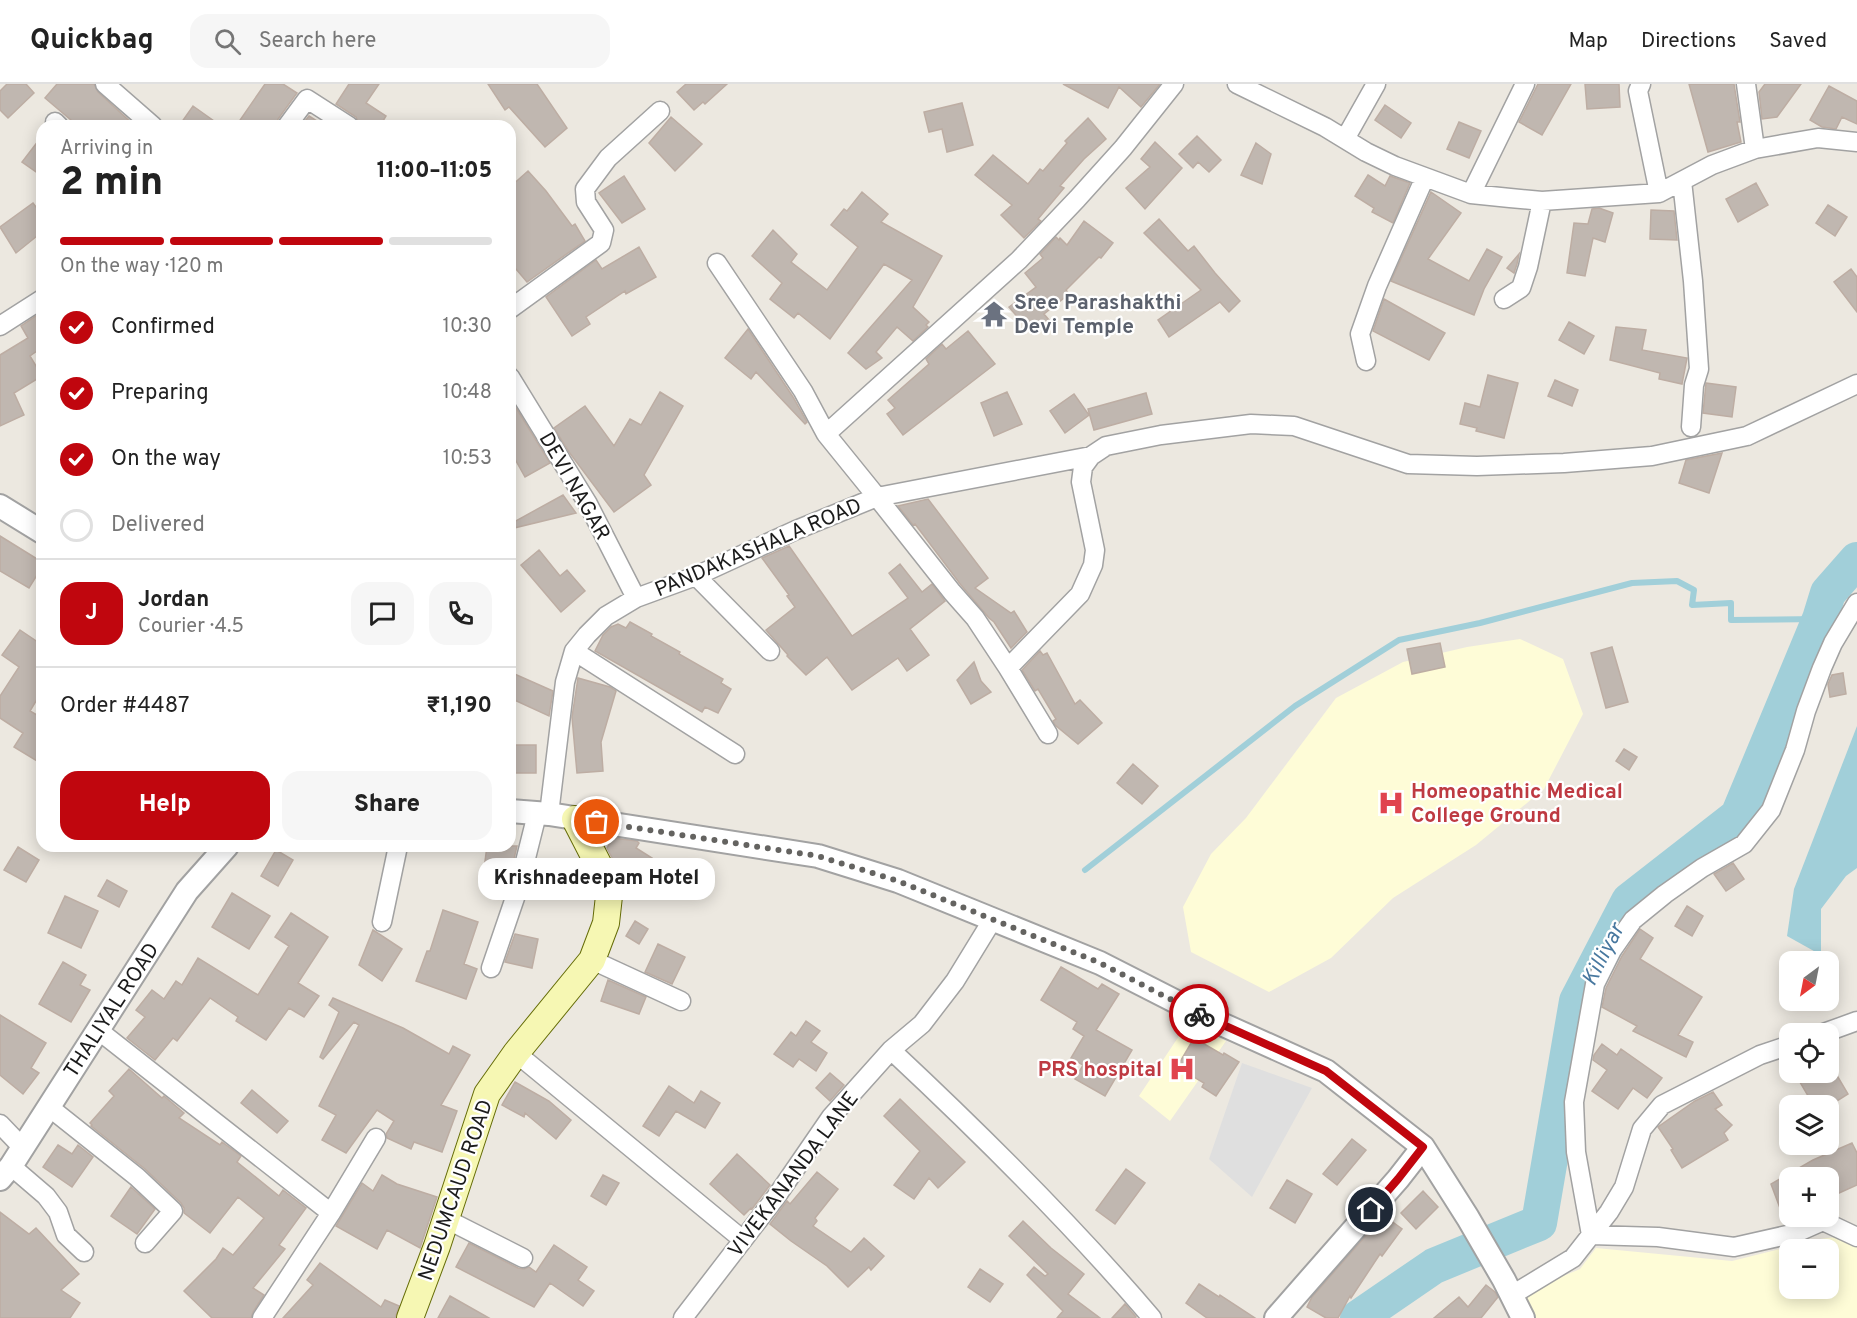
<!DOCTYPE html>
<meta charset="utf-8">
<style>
body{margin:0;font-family:Overpass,sans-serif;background:#f6f6f6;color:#222;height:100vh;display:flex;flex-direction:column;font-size:22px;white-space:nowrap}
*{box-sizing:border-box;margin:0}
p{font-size:20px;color:#767676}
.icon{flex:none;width:33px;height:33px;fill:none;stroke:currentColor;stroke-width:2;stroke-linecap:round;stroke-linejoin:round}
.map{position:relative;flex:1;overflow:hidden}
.drawer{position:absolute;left:36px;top:36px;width:480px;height:732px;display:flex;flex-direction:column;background:#fff;border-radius:18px;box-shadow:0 3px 15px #0003}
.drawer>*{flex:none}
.needle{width:39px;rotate:212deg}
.fabs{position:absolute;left:1779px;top:867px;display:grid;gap:12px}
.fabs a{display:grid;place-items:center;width:60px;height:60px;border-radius:12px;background:#fff;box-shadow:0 3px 15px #0003;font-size:30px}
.pin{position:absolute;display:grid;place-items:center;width:51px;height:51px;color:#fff;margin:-26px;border:3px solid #fff;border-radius:50%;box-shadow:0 2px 6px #0007}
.courier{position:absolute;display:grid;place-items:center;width:60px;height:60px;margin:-30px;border:4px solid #c0060e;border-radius:50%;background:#fff;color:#222;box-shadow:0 2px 8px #0007}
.bubble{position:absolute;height:42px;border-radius:18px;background:#fff;box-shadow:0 3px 15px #0003;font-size:20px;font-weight:800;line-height:42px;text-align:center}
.head em{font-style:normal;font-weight:800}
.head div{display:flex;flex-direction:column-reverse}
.head{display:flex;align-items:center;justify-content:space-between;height:102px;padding:0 24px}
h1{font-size:39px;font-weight:800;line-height:45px}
.bar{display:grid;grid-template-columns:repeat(4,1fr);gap:9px 6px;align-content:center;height:72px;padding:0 24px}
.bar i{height:8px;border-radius:4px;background:#e0e0e0}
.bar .selected{background:#c0060e}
.bar p{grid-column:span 4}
.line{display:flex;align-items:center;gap:15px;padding:0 24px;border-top:2px solid #e0e0e0}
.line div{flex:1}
.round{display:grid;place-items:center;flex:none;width:63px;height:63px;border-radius:18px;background:#f6f6f6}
ol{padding:0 24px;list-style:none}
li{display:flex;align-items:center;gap:18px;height:66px}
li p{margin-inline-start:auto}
li .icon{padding:6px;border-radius:50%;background:#c0060e;color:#fff;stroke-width:4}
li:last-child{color:#767676}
li i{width:33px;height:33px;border:3px solid #e0e0e0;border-radius:50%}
.button{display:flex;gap:12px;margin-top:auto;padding:12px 24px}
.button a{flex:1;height:69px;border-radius:18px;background:#c0060e;color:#fff;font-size:24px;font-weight:800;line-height:69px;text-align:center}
.button a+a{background:#f6f6f6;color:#222}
header{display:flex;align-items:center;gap:36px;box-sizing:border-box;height:84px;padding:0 30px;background:#fff;border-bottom:2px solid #e0e0e0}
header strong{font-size:28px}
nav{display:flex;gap:33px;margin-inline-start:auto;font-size:21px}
.search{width:420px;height:54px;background:#f6f6f6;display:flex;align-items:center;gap:15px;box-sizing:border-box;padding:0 21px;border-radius:18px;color:#767676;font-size:22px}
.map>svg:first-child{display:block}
.education{fill:#fefcd7;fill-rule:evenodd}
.parking{fill:#dfdfdf}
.water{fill:#a1cfd9}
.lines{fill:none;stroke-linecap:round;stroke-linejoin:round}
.stream{stroke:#a1cfd9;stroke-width:6}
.river{stroke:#a1cfd9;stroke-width:36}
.building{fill:#c0b7b0;stroke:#bdada3;stroke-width:1.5}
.minor-casing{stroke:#a2a2a2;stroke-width:21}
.tertiary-casing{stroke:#a2a2a2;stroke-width:26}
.secondary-casing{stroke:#656c07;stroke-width:28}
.minor{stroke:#fff;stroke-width:18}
.tertiary{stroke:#fff;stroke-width:22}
.secondary{stroke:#f6f7b3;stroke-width:26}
.done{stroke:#646360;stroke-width:6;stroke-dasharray:0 10.8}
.route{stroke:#c0060e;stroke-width:8}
.labels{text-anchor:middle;stroke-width:4.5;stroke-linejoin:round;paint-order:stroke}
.worship-label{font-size:21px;font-weight:bold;fill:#5b616d;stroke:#fff;text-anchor:start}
.street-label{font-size:21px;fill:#1b1b1b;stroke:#fff}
.health-label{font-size:21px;font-weight:bold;fill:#be3a42;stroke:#fff;text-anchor:start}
.water-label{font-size:22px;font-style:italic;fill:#48789f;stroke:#fff}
</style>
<header>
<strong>Quickbag</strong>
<div class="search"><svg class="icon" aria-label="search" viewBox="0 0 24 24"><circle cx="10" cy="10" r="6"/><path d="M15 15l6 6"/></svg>Search here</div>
<nav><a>Map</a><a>Directions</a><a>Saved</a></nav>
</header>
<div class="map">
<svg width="1857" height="1234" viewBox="0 0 1857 1234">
<rect width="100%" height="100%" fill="#ece8e0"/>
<path class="education" d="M1520 555 1563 575 1583 630 1544 705 1476 761 1393 814 1331 874 1269 908 1191 868 1183 823 1211 770 1246 734 1336 614 1403 578 1467 563Z
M1187 940 1226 957 1170 1037 1139 1012Z
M1844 1152 1857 1156V1234H1535L1523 1209 1580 1185 1596 1164 1732 1177 1820 1155ZM1790 1166H1828V1204H1790Z"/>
<path class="parking" d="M1242 979 1312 1004 1252 1113 1209 1075Z"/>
<path class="water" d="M1857 642V784L1846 792 1821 825V871L1787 852 1794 805Z"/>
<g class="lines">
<path class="stream" d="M1085 786 1295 622 1399 556 1480 539 1632 499 1677 497 1694 506 1692 521 1731 519V536L1820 535"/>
<path class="river" d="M1358 1234 1434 1182 1539 1139 1577 917 1629 817 1738 732 1820 535 1828 509 1857 476"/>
</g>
<path class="building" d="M7 0H26L34 9 8 34 0 26V7Z
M57 0H94L98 8 135 42H78L45 14Z
M265 0H283L297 9 278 35 276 42H236Z
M349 0H379L366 19 386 32 380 42H360L356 33 336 20Z
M488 0H537L567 44 545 63 509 23 505 26Z
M686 0H727L705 20 703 18 694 26 677 8Z
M1063 0H1160L1141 23 1119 3 1108 24Z
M1538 0H1571L1542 51 1519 38Z
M1585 0H1619L1620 23 1587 25Z
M1689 0H1734L1740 38H1737L1741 58 1708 68Z
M1765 0H1801L1777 33 1762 35 1759 8Z
M1829 2 1857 17V40L1842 33 1836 45 1822 43 1810 36Z
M962 19 973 61 947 68 942 45 929 48 924 28Z
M1385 21 1411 39 1401 54 1375 36Z
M193 22 221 42H179Z
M309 32 323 41 324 39 328 42H301Z
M671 33 702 60 675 87 649 59Z
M1088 34 1106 55 1084 75 1060 102 1064 104 1038 135 1041 137 1024 154 1001 131 1012 121 975 91 993 71 1028 100 1040 85 1043 87 1067 59 1065 57Z
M1459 38 1481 47 1469 74 1447 65Z
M42 52V92L22 78Z
M1197 52 1221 76 1209 88 1198 78 1193 84 1179 70Z
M1155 58 1182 84 1145 125 1126 104 1150 83 1141 75Z
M1256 59 1271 70 1262 100 1241 91Z
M528 87 546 107 572 142 575 140 585 157 527 198 510 178V103Z
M1368 91 1385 102 1390 92 1410 99 1393 139 1372 128 1374 124 1355 112Z
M624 92 645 125 622 139 599 109Z
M1756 99 1768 121 1738 138 1726 115Z
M862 108 888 130 881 138 942 172 913 223 929 238 926 241 928 243 913 257 897 243 876 268 882 274 866 285 848 269 912 196 884 180 830 255 798 229 794 234 770 215 782 199 752 172 773 146 797 170 791 178 827 206 858 163 831 141 844 125 847 127Z
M1431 108 1461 129 1428 175 1469 197 1487 165 1502 173 1484 205 1474 231 1391 197Z
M33 119 42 131V148L16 169 0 143Z
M1828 121 1847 133 1835 152 1816 139Z
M1599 124 1613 129 1605 158 1593 154 1585 192 1567 189 1574 139 1588 140 1592 125Z
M1651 126 1674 127 1677 156 1650 155Z
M1159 135 1188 167 1194 162 1215 189 1240 217 1229 228 1220 218 1169 253 1158 236 1201 206 1144 149Z
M1084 137 1113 159 1101 174 1099 173 1066 206 1069 210 1044 230 1049 236 1032 250 1009 223 1036 203 1025 189 1043 174 1040 170 1056 153 1059 156 1060 154 1067 161Z
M639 163 656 193 626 210 625 207 586 233 590 240 572 252 546 213 596 176 602 185Z
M1519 170 1517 180 1514 189 1507 184Z
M1851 185 1857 193V228L1834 198Z
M1384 215 1445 249 1429 276 1373 247Z
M42 228V274L37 267 30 272 42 292 14 309 24 331 0 342V271L28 254 21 242Z
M1569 238 1594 252 1584 270 1559 256Z
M1616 243 1646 246 1642 266 1687 274 1682 300 1659 295 1660 289 1610 276Z
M748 245 793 313 807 338 805 340 756 288 751 295 725 274Z
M968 247 995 280 903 351 887 330 895 324 888 316 929 280 926 275 942 260 946 265Z
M1488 291 1518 299 1504 354 1476 347 1477 344 1460 340 1465 319 1480 323Z
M1555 296 1578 306 1572 322 1548 312Z
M1706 299 1736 303 1732 333 1703 329Z
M660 308 683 322 644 391 651 401 614 428 569 368 554 344 585 322 614 362 630 335 641 341Z
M1007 308 1022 340 994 352 981 319Z
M1146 309 1152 330 1094 346 1088 325Z
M1074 310 1089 331 1065 349 1050 327Z
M510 314 550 379 525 393 510 366Z
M1722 369 1709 409 1679 399 1686 376Z
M563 411 576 429 514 444 512 439Z
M928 415 988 494 975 504 1011 529 1014 527 1027 548 1011 564 994 538 989 534 961 501 915 440 913 441 898 422Z
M0 452 42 478V483L29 504 0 487Z
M789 462 852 552 908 514 889 489 900 480 922 508 932 500 945 517 910 545 929 571 907 587 898 574 852 606 827 573 806 591 787 572 788 571 766 546 795 523 787 512 789 511 762 474Z
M539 466 560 492 567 486 585 507 561 528 521 481Z
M630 538 652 550 651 552 680 568 679 570 723 595 721 599 731 605 718 629 705 623 702 628 595 567 603 551 611 543 618 540 626 544Z
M20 546 42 561V607L30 627 42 634V680L14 663 23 649 0 634V612L19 583 2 571Z
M1440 559 1445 583 1412 590 1407 565Z
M1612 563 1628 618 1606 624 1591 569Z
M1040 567 1043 571 1047 569 1075 620 1080 616 1102 639 1078 660 1055 641 1053 637 1056 635 1038 605 1035 607 1022 586Z
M974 578 981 597 991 608 971 620 957 596Z
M510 588 553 607 549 632 510 614Z
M1843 589 1846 610 1830 613 1828 600 1832 591Z
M578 594 610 603 616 607 601 658 603 687 577 689 572 633Z
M510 661H536V689H510Z
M1624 665 1637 673 1629 686 1616 677Z
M1133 680 1158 702 1142 720 1117 699Z
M613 754 637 757 639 759 636 764 652 774 636 799 619 787 607 764Z
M487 762H517L510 792 484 785Z
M18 763 39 776 26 798 4 786Z
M276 766 293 776 278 802 261 792Z
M1733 779 1744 795 1726 807 1714 790Z
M107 796 127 807 119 823 98 812Z
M232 809 270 832 249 865 212 843Z
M65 812 98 827 81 864 48 849Z
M1687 822 1703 832 1692 852 1675 842Z
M443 826 478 838 464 880 477 885 466 915 416 897 427 867H430Z
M291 829 328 853 298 899 319 912 304 933 289 924 266 956 236 937 238 933 210 914 177 957 173 954 155 976 127 954 145 933 136 926 152 906 164 915 176 897 182 901 198 874 258 911 289 862 275 853Z
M635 837 648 845 639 860 626 852Z
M1640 845 1653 854 1640 875 1702 913 1678 951 1693 958 1686 973 1633 947 1637 942 1602 923 1606 904 1622 872Z
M373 846 402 865 382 897 359 881Z
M515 850 538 855 532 884 505 878Z
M658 860 685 873 672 900 645 888Z
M63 878 86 891 80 901 90 906 71 938 39 920Z
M1061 883 1098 905 1102 900 1119 910 1096 946 1132 966 1105 1012 1075 995 1083 981 1071 974 1084 952 1073 945 1077 938 1041 916Z
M608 896 646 913 639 930 601 917Z
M333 914 403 944 449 970 453 962 470 971 441 1021 457 1027 442 1068 414 1058 411 1065 387 1054 386 1050 394 1037 377 1026 346 1069 322 1056 336 1031 319 1022 359 941 354 938 323 975 320 973 339 928 329 921Z
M0 931 46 959 31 984 39 989 23 1010 0 991Z
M806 937 820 947 811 958 827 969 816 987 799 975 793 983 774 970 791 948 796 952Z
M1194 954 1223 971 1224 969 1239 978 1216 1012 1202 1003 1204 999 1177 983Z
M1602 960 1617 971 1621 965 1662 994 1647 1014 1633 1004 1618 1025 1592 1007 1607 986 1593 976 1594 971Z
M129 985 162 1014 164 1012 184 1029 179 1034 220 1061 222 1058 241 1072 237 1078 279 1112 283 1106 306 1124 279 1161 285 1165 253 1204 264 1211 253 1228 251 1234H212L184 1207 216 1175 223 1164 233 1171 264 1134 238 1113 210 1149 184 1129V1124L181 1119 145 1085 91 1042 92 1041 90 1039 114 1012 109 1007Z
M1794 988H1835L1848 1010 1829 1022H1814Z
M830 989 844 1001 830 1017 816 1004Z
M515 998 549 1017 571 1036 556 1055 525 1029 524 1033 502 1021Z
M669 1002 694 1019 701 1007 720 1019 705 1044 676 1027 659 1052 643 1042Z
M252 1006 288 1037 277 1049 241 1019Z
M1713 1008 1722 1021 1715 1025 1732 1041 1724 1049 1728 1056 1682 1084 1671 1066 1673 1065 1658 1043 1695 1017Z
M900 1015 965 1078 938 1104 929 1094 914 1115 894 1101 920 1067 884 1032Z
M1352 1055 1366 1066 1337 1101 1323 1090Z
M1852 1059 1857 1069V1101L1828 1114V1094H1790V1139L1786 1140 1771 1100 1813 1076Z
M58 1061 72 1070 78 1061 93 1073 72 1103 43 1083Z
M737 1070 770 1101 752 1125 751 1124 744 1131 710 1100Z
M1126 1085 1145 1099 1115 1140 1096 1126Z
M817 1088 838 1105 815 1134 817 1137 813 1142 851 1168 864 1154 884 1172 871 1186 869 1183 848 1203 827 1182 791 1157 770 1140 787 1117 790 1120Z
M382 1091 397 1100 437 1113 420 1164 387 1146 377 1165 336 1142 362 1099 373 1107Z
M603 1091 619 1099 606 1121 591 1112Z
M1287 1096 1312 1110 1295 1139 1270 1124Z
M131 1103 155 1125 137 1150 111 1132Z
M1423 1107 1438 1123 1416 1145 1401 1129Z
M0 1128 29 1150 36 1144 79 1190 61 1206 80 1219 70 1234H0Z
M1390 1136 1402 1145 1382 1172 1380 1170 1351 1214 1350 1212 1338 1234H1326L1307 1223 1312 1213 1378 1138 1385 1143Z
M1023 1137 1051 1164 1084 1190 1068 1210 1100 1234H1057L1063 1227 1027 1191 1034 1183 1045 1192 1048 1190 1009 1152Z
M469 1159 518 1184 524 1185 529 1183 536 1188 554 1161 587 1183 578 1196 594 1207 583 1222 550 1199 534 1223 456 1183Z
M320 1179 381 1223 385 1216 399 1222 395 1234H283L313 1201 307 1196Z
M980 1185 1003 1200 990 1218 968 1203Z
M1199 1200 1219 1213 1220 1211 1255 1234H1207L1186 1219Z
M1486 1201 1495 1208 1498 1213 1481 1234H1434L1459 1213 1468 1223Z
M450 1212 489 1234H438Z
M1125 1220 1136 1233 1135 1234H1112Z"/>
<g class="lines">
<g class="minor-casing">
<path id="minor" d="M105 0 153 42
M1237 0 1325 43 1366 68 1395 82 1471 110 1510 114 1542 117 1659 109 1712 81 1755 65 1818 54 1857 58
M1641 0 1638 7 1659 109
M1746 0 1755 65
M55 38 59 42
M287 42 307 15 349 42
M1345 55 1376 0
M1682 97 1693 197 1699 285 1694 301 1691 343
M1471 110 1525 0
M717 179 803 307 826 350
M1504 215 1521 204 1528 183 1542 117
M510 225 601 159 604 146 586 118 585 105 608 74 660 27
M0 242 42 215
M1366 277 1360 250 1377 202 1425 93
M510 293 588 420 636 514
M696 492 770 567
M1857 519 1833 559 1822 584 1806 627 1795 666 1771 726 1744 760 1702 784 1665 810 1633 836 1612 866 1595 900 1574 1018 1576 1068 1591 1151 1658 1153 1734 1163 1796 1149 1823 1137 1857 1153
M574 567 735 670
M1008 584 1080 510 1093 481 1095 466 1081 398 1083 383 1091 372 1106 362 1161 351 1251 340 1294 342 1408 380 1477 382 1564 379 1652 372 1747 352 1857 300
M1048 650 1008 584 975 534 952 508 877 413 1091 372
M549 730 565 598 574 567 587 551 606 532 636 514 696 492 796 446 877 413 826 350 1019 176 1077 115 1123 64 1174 0
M382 838 398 762
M592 876 681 917
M491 884 519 802 537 730
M98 946 331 1129
M1821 950 1857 937
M891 966C982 1051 1071 1139 1152 1234
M516 969 743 1156
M49 1023 137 1093 173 1127 145 1159
M0 1040 23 1064
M11 1082 46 1112 58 1128 66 1151 84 1168
M446 1135 523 1174
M1512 1211 1573 1174 1609 1128 1624 1103 1642 1045 1662 1021 1760 971 1790 961
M262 1234 331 1129 376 1054
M683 1234 776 1113 831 1033 891 966 922 940 955 897 993 835"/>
</g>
<g class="tertiary-casing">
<path id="tertiary" d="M0 422 42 448
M510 727 549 730 818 772 898 797 1100 879 1208 934 1326 987 1423 1063 1468 1134 1504 1196 1523 1234
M0 1095 11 1082 187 807 227 762
M1276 1234 1398 1095 1423 1063"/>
</g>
<g class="secondary-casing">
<path id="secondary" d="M410 1234 437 1162 487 1010 516 969 592 876 606 839 610 803 575 735"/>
</g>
<use href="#minor" class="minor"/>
<use href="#tertiary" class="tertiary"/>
<use href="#secondary" class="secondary"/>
</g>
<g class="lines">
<path class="done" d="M597 738 818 772 898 797 1100 879 1199 930"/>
<path class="route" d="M1199 930 1326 987 1423 1063 1398 1095 1371 1126"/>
</g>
<defs>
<g id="temple-bare" transform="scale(2.07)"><path d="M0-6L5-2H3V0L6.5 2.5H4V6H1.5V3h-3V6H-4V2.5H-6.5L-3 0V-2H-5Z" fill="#6b7280" stroke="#fff" stroke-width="2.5" paint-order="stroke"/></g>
<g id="hospital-bare" transform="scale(2.07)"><path d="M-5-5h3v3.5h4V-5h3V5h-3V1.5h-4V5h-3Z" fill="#e0444e" stroke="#fff" stroke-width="2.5" paint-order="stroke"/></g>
</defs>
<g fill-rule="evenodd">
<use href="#temple-bare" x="994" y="230"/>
<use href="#hospital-bare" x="1391" y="719"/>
<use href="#hospital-bare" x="1182" y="985"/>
</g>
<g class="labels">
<g class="worship-label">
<text x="1014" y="225">Sree Parashakthi<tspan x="1014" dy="24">Devi Temple</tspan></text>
</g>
<g class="street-label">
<text transform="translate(575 402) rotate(60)" y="7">DEVI NAGAR</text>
<text transform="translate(758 463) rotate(-23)" y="7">PANDAKASHALA ROAD</text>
<text transform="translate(111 926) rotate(-57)" y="7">THALIYAL ROAD</text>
<text transform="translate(793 1090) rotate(-53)" y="7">VIVEKANANDA LANE</text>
<text transform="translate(455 1106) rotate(-71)" y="7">NEDUMCAUD ROAD</text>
</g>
<g class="health-label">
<text x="1411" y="714">Homeopathic Medical<tspan x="1411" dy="24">College Ground</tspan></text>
<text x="1162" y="992" text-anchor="end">PRS hospital</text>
</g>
<g class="water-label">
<text transform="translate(1602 870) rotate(-63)" y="8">Killiyar</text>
</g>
</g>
</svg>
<div class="fabs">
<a><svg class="needle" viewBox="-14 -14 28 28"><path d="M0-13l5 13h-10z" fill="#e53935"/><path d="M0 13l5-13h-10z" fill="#767676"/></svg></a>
<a><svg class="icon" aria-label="locate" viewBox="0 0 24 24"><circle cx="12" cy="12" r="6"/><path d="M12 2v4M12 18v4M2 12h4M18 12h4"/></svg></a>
<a><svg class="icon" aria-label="layers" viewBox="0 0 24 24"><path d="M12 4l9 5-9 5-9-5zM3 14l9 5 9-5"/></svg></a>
<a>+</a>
<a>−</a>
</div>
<div class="pin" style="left:597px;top:738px;background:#ea580c"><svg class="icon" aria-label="bag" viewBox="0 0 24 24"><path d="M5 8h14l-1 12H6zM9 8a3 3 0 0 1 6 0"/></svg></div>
<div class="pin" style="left:1371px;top:1126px;background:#1f2937"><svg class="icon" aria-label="home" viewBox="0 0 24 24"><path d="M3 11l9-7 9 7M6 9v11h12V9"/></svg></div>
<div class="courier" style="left:1199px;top:930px"><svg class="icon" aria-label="bike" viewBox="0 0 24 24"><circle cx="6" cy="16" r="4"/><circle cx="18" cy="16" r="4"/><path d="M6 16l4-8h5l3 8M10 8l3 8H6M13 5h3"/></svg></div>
<div class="bubble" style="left:478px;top:774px;width:237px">Krishnadeepam Hotel</div>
<section class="drawer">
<div class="head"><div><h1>2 min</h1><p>Arriving in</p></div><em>11:00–11:05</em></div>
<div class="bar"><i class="selected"></i><i class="selected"></i><i class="selected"></i><i></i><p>On the way · 120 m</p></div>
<ol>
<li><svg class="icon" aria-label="check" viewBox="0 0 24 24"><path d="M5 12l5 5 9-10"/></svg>Confirmed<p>10:30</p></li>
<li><svg class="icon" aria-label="check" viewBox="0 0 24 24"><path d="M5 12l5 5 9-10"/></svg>Preparing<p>10:48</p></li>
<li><svg class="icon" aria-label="check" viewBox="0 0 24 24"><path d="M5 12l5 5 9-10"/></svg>On the way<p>10:53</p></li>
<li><i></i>Delivered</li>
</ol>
<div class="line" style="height:108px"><b class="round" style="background:#c0060e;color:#fff">J</b><div><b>Jordan</b><p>Courier · 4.5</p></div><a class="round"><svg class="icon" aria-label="chat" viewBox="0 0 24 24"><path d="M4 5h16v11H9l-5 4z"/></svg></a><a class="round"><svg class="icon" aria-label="phone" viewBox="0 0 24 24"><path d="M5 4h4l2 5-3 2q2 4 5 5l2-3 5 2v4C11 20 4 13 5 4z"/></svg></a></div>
<div class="line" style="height:78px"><div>Order #4487</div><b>₹1,190</b></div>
<div class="button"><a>Help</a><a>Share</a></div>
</section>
</div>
